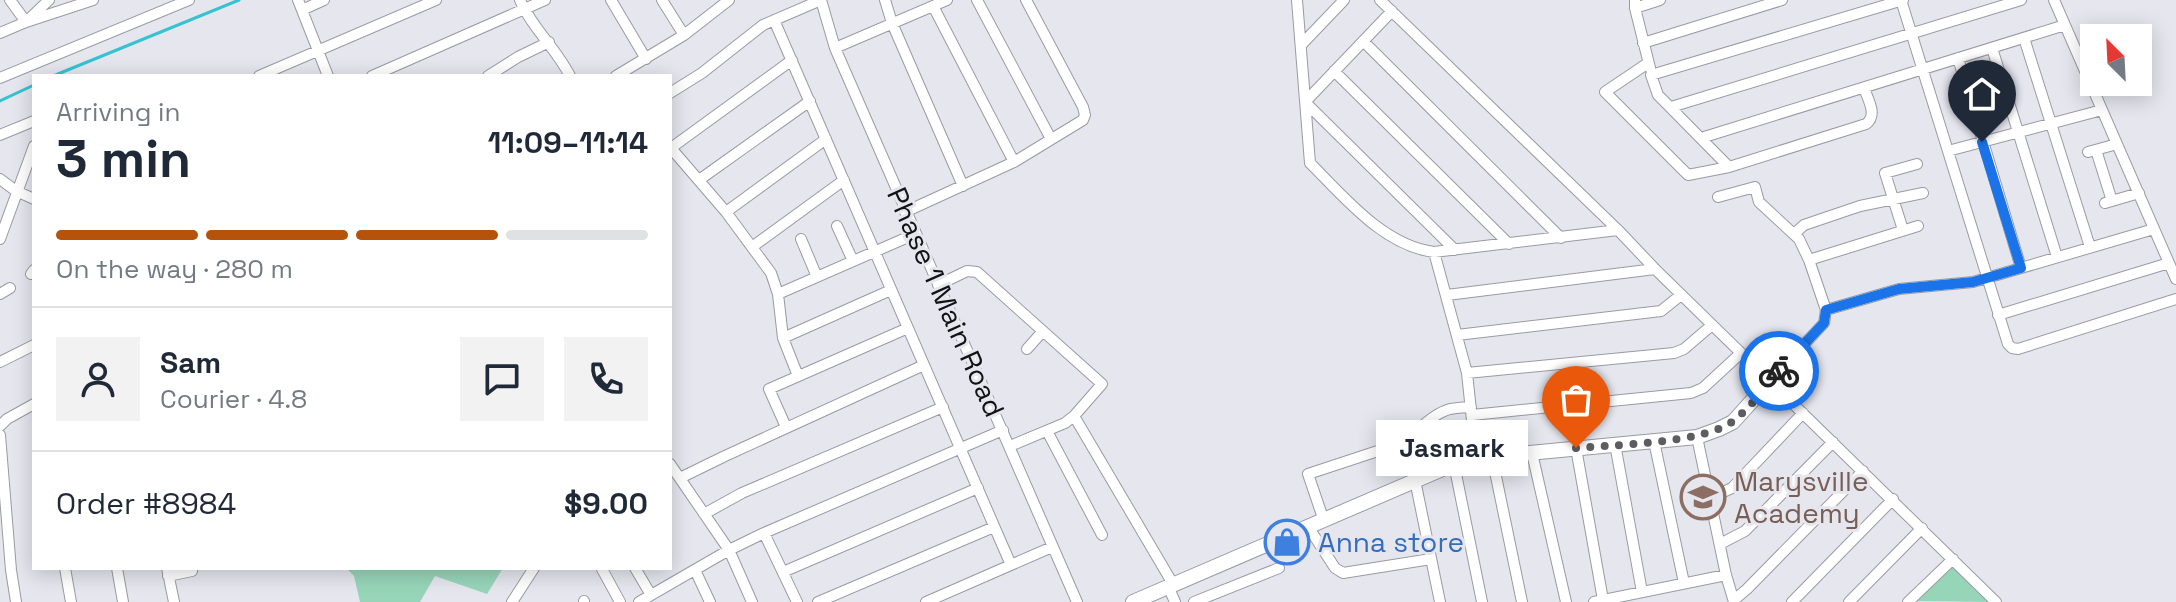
<!DOCTYPE html>
<meta charset="utf-8">
<style>
body{margin:0;font-family:"Space Grotesk",sans-serif;background:#f2f2f3;color:#1f2937;height:100vh;display:flex;flex-direction:column;font-size:30px;white-space:nowrap}
*{box-sizing:border-box;margin:0}
p{font-size:26px;color:#747a83}
.icon{flex:none;width:44px;height:44px;fill:none;stroke:currentColor;stroke-width:2;stroke-linecap:round;stroke-linejoin:round}
.map{position:relative;flex:1;overflow:hidden}
.panel{position:absolute;left:32px;top:74px;width:640px;height:496px;display:flex;flex-direction:column;background:#fff;border-radius:0px;box-shadow:0 4px 20px #0003}
.panel>*{flex:none}
.needle{width:52px;rotate:336deg}
.buttons{position:absolute;left:2080px;top:24px;display:grid;gap:16px}
.buttons a{display:grid;place-items:center;width:72px;height:72px;border-radius:0px;background:#fff;box-shadow:0 4px 20px #0003;font-size:40px}
.pin{position:absolute;display:grid;place-items:center;width:68px;height:68px;color:#fff;margin:-82px -34px;border-radius:50% 50% 50% 0;rotate:-45deg;box-shadow:0 0 8px #0007}
.pin .icon{rotate:45deg}
.courier{position:absolute;display:grid;place-items:center;width:80px;height:80px;margin:-40px;border:6px solid #1a73e8;border-radius:50%;background:#fff;color:#222;box-shadow:0 2px 10px #0007}
.bubble{position:absolute;height:56px;border-radius:0px;background:#fff;box-shadow:0 4px 20px #0003;font-size:26px;font-weight:700;line-height:56px;text-align:center}
.head em{font-style:normal;font-weight:700}
.head div{display:flex;flex-direction:column-reverse}
.head{display:flex;align-items:center;justify-content:space-between;height:136px;padding:0 24px}
h1{font-size:52px;font-weight:700;line-height:60px}
.bar{display:grid;grid-template-columns:repeat(4,1fr);gap:12px 8px;align-content:center;height:96px;padding:0 24px}
.bar i{height:10px;border-radius:6px;background:#e0e1e3}
.bar .selected{background:#b45309}
.bar p{grid-column:span 4}
.line{display:flex;align-items:center;gap:20px;padding:0 24px;border-top:2px solid #e0e1e3}
.line div{flex:1}
.round{display:grid;place-items:center;flex:none;width:84px;height:84px;border-radius:0px;background:#f2f2f3}
.map>svg:first-child{display:block}
.green{fill:#97d5b9}
.lines{fill:none;stroke-linecap:round;stroke-linejoin:round}
.stream{stroke:#36c2d1;stroke-width:3}
.street-casing{stroke:#9a9ba2;stroke-width:12}
.secondary-casing{stroke:#9a9ba2;stroke-width:16}
.street{stroke:#fff;stroke-width:10}
.secondary{stroke:#fff;stroke-width:14}
.done{stroke:#5c5c61;stroke-width:8;stroke-dasharray:0 14.4}
.route{stroke:#1a73e8;stroke-width:10}
.labels{text-anchor:middle;stroke-width:6;stroke-linejoin:round;paint-order:stroke}
.street-label{font-size:28px;fill:#121215;stroke:#e5e6ee}
.education-label{font-size:28px;fill:#785e54;stroke:#e5e6ee;text-anchor:start}
.shop-label{font-size:28px;fill:#366cbe;stroke:#e5e6ee;text-anchor:start}
</style>
<div class="map">
<svg width="2176" height="602" viewBox="0 0 2176 602">
<rect width="100%" height="100%" fill="#e5e6ee"/>
<path class="green" d="M1952 565 1990 602 1915 601Z
M346 568H503L487 594 435 576 420 602H360L354 576Z"/>
<g class="lines">
<path class="stream" d="M53 76 239 0
M0 101 34 85"/>
<g class="street-casing">
<path id="street" d="M49 0 26 22 93 0
M298 0 328 76
M520 0C532 28 556 48 570 76
M611 0 646 59
M662 0 684 35
M821 0 835 48 1077 602
M885 0 892 23 963 186
M977 0 1051 139
M1297 0 1310 163C1344 197 1384 246 1434 252L1618 230
M1380 0 1618 230 1655 269 1996 602
M1635 0V8L1650 68
M1901 0 2008 344 2012 348 2018 349 2176 299
M2054 0 2176 279
M933 6 1014 162
M1635 8 1660 0
M302 10 324 0
M1392 11 1305 102 1455 250
M774 20 1011 565
M0 33 26 22 10 0
M2024 38 2090 247
M1363 41 1561 238
M1643 43 1782 0
M1302 44 1344 0
M835 48 947 0
M1992 48 2057 257
M1958 58 2021 268
M1648 63 1605 92 1688 175 1729 167
M1334 71 1509 244
M259 76 436 0
M372 76 545 0
M488 76 518 57 549 42
M616 76 684 35 729 0
M0 78 189 0
M1864 88C1868 100 1878 115 1866 124L1729 167 1658 95 1651 75 1903 0
M670 93 702 73 763 25 821 0
M1671 107 2021 0
M0 135 34 121
M1701 138 2065 25
M670 147 726 212 771 273 778 294 783 338 798 376
M671 148 792 60
M2096 150 2112 201
M1948 151 2102 110
M2088 152 2117 144
M0 179 16 191 34 199
M699 180 810 101
M1718 197 1755 187 1759 202 1799 239 1809 260 1826 310 1824 323 1770 381
M2105 203 2139 193
M726 212 826 139
M905 212 1014 162 1083 120 1085 115 1083 107 1026 0
M837 226 853 261
M1903 230 1885 173 1917 164
M1794 234 1804 225 1860 206 1923 193
M0 239 34 146
M801 239 817 277
M752 247 844 180
M1434 252 1467 373 1476 458
M1809 260 1918 226
M31 274 34 270
M938 285 967 271 977 272 1102 384 1074 416 1065 423 1010 446
M0 294 10 288
M778 294 915 234
M1447 295 1655 269
M1826 310 1899 289 1973 282 2154 229
M1998 315 2169 263
M1457 335 1661 311 1681 295
M783 338 891 290
M1027 349 1043 331
M0 362 34 345
M1467 373 1674 353 1684 349 1712 325
M1472 415 1691 393 1703 388 1741 353
M1074 416 1173 584
M0 426 7 419 34 404
M786 427 769 389 908 328
M1047 431 1102 535
M0 435 11 570 16 602
M1697 437 1726 575 1734 602
M1654 441 1684 583
M1615 444 1642 592
M1576 448 1603 600
M1532 453 1566 602
M1492 457 1522 602
M670 464 729 550 752 602
M1454 464 1482 602
M680 478 725 456 924 365
M1415 480 1440 602
M1710 498 1732 488 1803 413
M704 514 742 493 943 407
M1324 521 1308 474 1399 444C1416 434 1431 414 1450 409 1457 408 1464 407 1471 407
M1309 528 1335 568 1343 573 1431 559
M764 533 797 602
M1720 544 1745 531 1833 442
M65 568 71 602
M117 568 123 602
M167 568 174 602
M635 568 651 595
M602 569 620 602
M695 570 710 602
M783 572 978 488
M168 576 192 571
M1168 586 1175 602
M1734 600 1747 589 1863 471
M584 601V602
M512 602 534 568
M639 602 729 550 764 533 1003 430
M818 602 994 527
M926 602 1052 547
M1194 602 1279 568
M1594 602 1726 575
M1792 602 1893 499
M1849 602 1922 528
M1908 602 1953 559"/>
</g>
<g class="secondary-casing">
<path id="secondary" d="M1133 602 1454 464 1476 458 1697 437 1719 429 1733 422 1770 381"/>
</g>
<use href="#street" class="street"/>
<use href="#secondary" class="secondary"/>
</g>
<g class="lines">
<path class="done" d="M1576 448C1613 445 1706 443 1733 421 1750 408 1765 388 1779 371"/>
<path class="route" d="M1779 371 1824 323 1826 310 1899 289 1973 282 2021 268 1982 142"/>
</g>
<defs>
<g id="school-ring" transform="scale(2.3)"><circle r="9.5" fill="#e5e6ee" stroke="#8d6e63" stroke-width="1.5"/><path d="M0-5L7-2L0 1L-7-2ZM-4 1L0 2.5L4 1V4Q0 6-4 4Z" fill="#8d6e63"/></g>
<g id="shop-ring" transform="scale(2.3)"><circle r="9.5" fill="#e5e6ee" stroke="#3f7fe0" stroke-width="1.5"/><path d="M-5-2.5h2.3a2.7 3.5 0 0 1 5.4 0H5L5.5 6h-11ZM-1.5-2.5h3a1.5 2.3 0 0 0-3 0Z" fill="#3f7fe0"/></g>
</defs>
<g fill-rule="evenodd">
<use href="#school-ring" x="1703" y="497"/>
<use href="#shop-ring" x="1287" y="542"/>
</g>
<g class="labels">
<g class="street-label">
<text transform="translate(946 302) rotate(66)" y="10">Phase 1 Main Road</text>
</g>
<g class="education-label">
<text x="1734" y="491">Marysville<tspan x="1734" dy="32">Academy</tspan></text>
</g>
<g class="shop-label">
<text x="1318" y="552">Anna store</text>
</g>
</g>
</svg>
<div class="buttons">
<a><svg class="needle" viewBox="-14 -14 28 28"><path d="M0-13l5 13h-10z" fill="#e53935"/><path d="M0 13l5-13h-10z" fill="#747a83"/></svg></a>
</div>
<div class="pin" style="left:1576px;top:448px;background:#ea580c"><svg class="icon" aria-label="bag" viewBox="0 0 24 24"><path d="M5 8h14l-1 12H6zM9 8a3 3 0 0 1 6 0"/></svg></div>
<div class="pin" style="left:1982px;top:142px;background:#1f2937"><svg class="icon" aria-label="home" viewBox="0 0 24 24"><path d="M3 11l9-7 9 7M6 9v11h12V9"/></svg></div>
<div class="courier" style="left:1779px;top:371px"><svg class="icon" aria-label="bike" viewBox="0 0 24 24"><circle cx="6" cy="16" r="4"/><circle cx="18" cy="16" r="4"/><path d="M6 16l4-8h5l3 8M10 8l3 8H6M13 5h3"/></svg></div>
<div class="bubble" style="left:1376px;top:420px;width:152px">Jasmark</div>
<section class="panel">
<div class="head"><div><h1>3 min</h1><p>Arriving in</p></div><em>11:09–11:14</em></div>
<div class="bar"><i class="selected"></i><i class="selected"></i><i class="selected"></i><i></i><p>On the way · 280 m</p></div>
<div class="line" style="height:144px"><a class="round"><svg class="icon" aria-label="person" viewBox="0 0 24 24"><circle cx="12" cy="8" r="4"/><path d="M4 21q1-7 8-7t8 7"/></svg></a><div><b>Sam</b><p>Courier · 4.8</p></div><a class="round"><svg class="icon" aria-label="chat" viewBox="0 0 24 24"><path d="M4 5h16v11H9l-5 4z"/></svg></a><a class="round"><svg class="icon" aria-label="phone" viewBox="0 0 24 24"><path d="M5 4h4l2 5-3 2q2 4 5 5l2-3 5 2v4C11 20 4 13 5 4z"/></svg></a></div>
<div class="line" style="height:104px"><div>Order #8984</div><b>$9.00</b></div>
</section>
</div>
